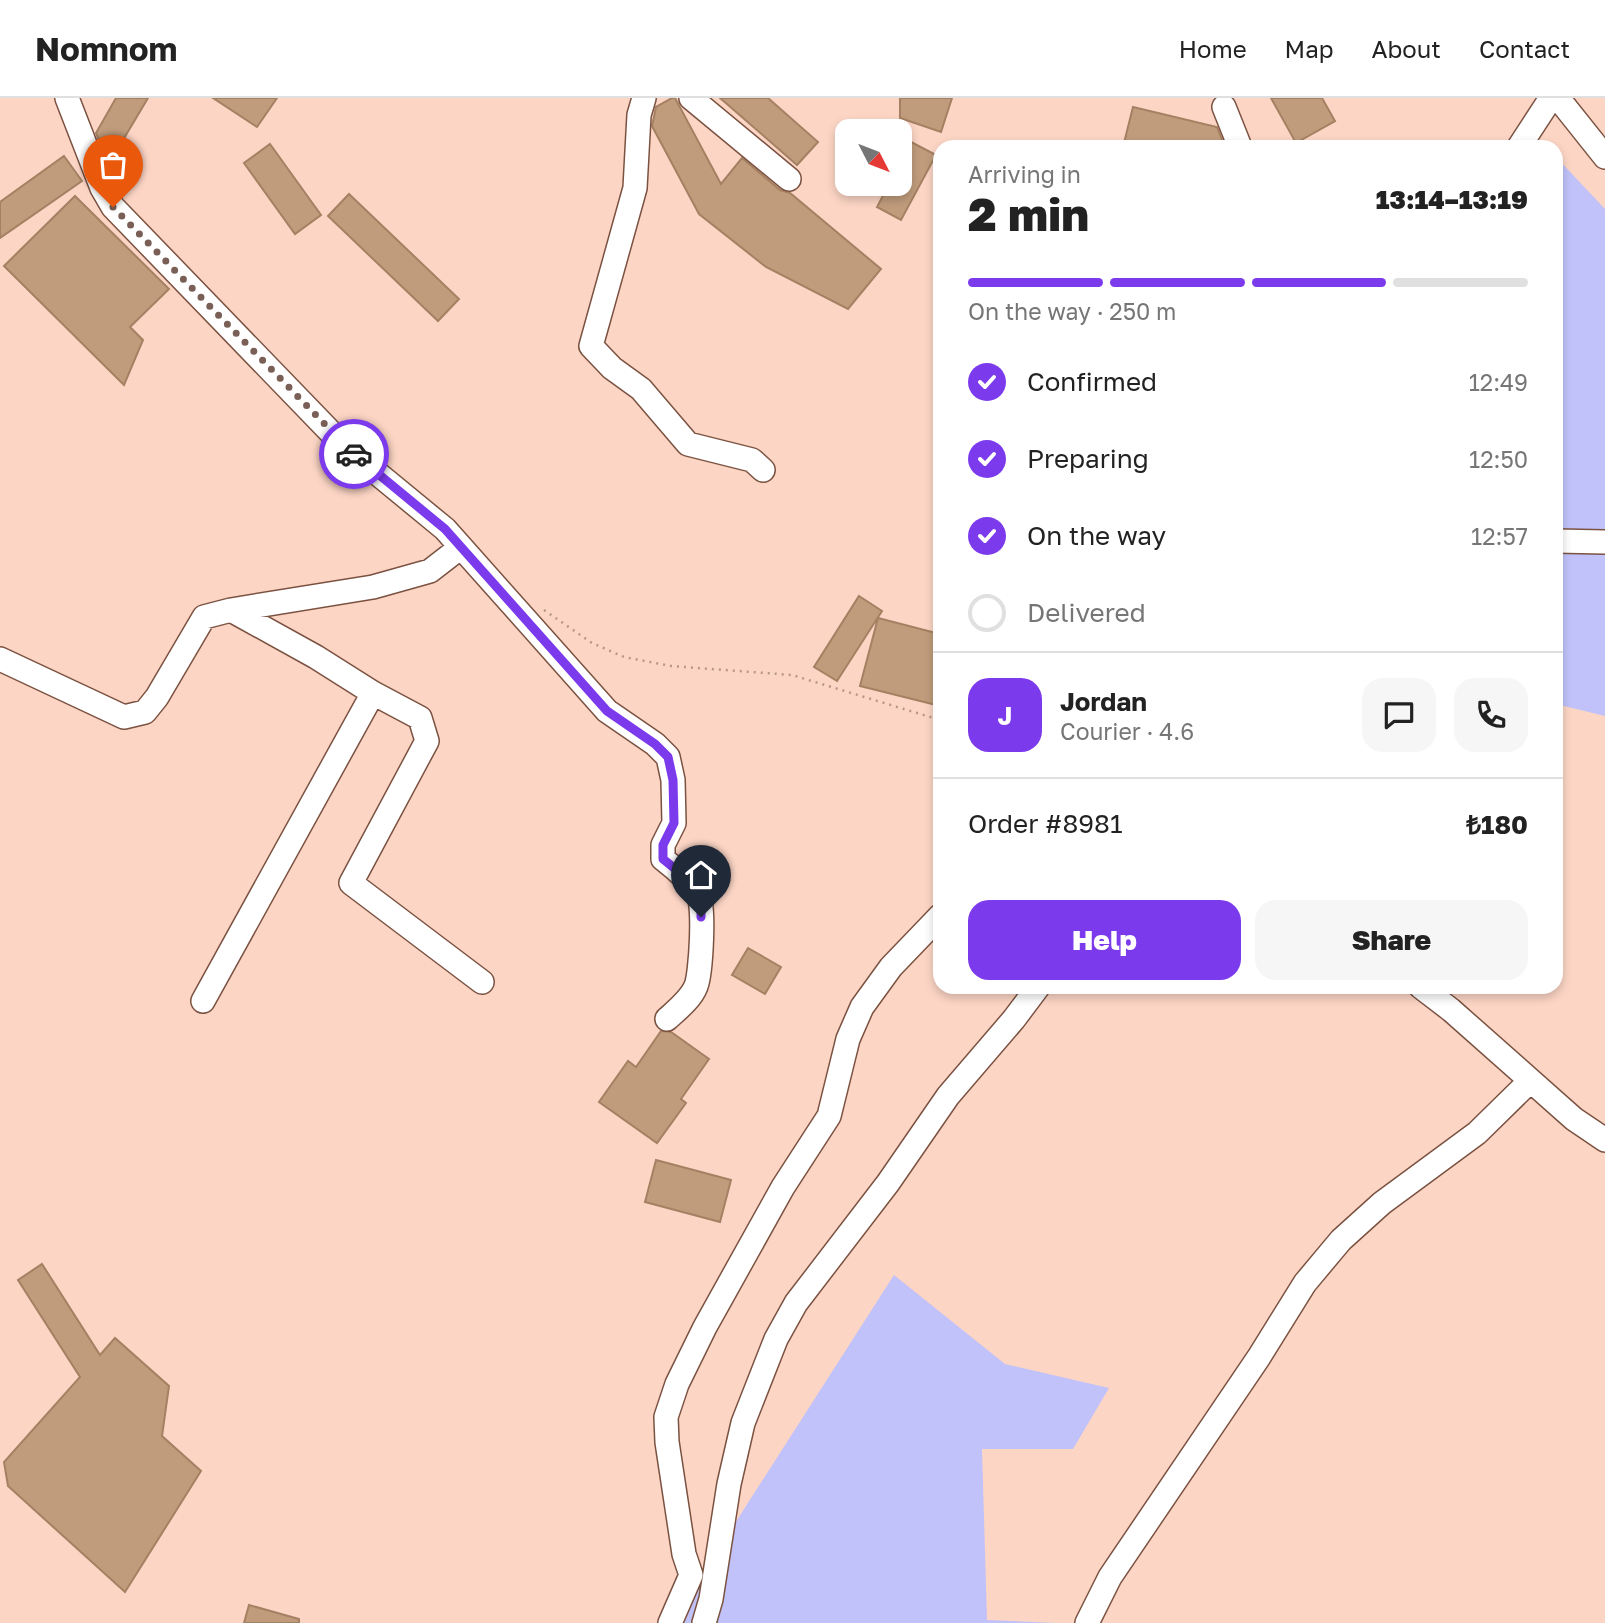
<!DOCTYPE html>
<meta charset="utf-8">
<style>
body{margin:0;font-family:"Golos Text",sans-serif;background:#f6f6f6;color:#222;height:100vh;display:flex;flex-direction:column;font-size:26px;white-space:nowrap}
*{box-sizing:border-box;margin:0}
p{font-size:23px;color:#767676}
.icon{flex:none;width:38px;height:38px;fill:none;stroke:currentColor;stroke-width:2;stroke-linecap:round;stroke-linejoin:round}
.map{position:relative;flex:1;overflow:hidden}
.details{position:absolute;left:933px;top:42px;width:630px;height:854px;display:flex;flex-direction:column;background:#fff;border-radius:21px;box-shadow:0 4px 10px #0003}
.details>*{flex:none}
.needle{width:46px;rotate:132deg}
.controls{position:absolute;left:835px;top:21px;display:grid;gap:14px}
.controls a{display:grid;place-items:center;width:77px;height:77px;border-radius:14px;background:#fff;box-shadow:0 4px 10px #0003;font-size:35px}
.pin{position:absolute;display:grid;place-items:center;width:60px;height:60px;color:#fff;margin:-72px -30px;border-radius:50% 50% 50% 0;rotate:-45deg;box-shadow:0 0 7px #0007}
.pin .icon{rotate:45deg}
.courier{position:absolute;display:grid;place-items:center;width:70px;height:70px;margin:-35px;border:5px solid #7c3aed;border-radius:50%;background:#fff;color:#222;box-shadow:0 2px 9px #0007}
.headline em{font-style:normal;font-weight:800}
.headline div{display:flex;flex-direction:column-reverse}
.headline{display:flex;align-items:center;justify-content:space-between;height:119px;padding:0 35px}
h1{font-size:46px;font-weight:800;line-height:52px}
.bar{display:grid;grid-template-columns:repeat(4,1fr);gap:10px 7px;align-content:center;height:84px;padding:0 35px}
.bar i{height:9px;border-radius:5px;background:#e0e0e0}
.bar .selected{background:#7c3aed}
.bar p{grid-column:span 4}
.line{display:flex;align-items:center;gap:18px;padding:0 35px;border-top:2px solid #e0e0e0}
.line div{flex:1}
.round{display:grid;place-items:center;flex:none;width:74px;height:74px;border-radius:21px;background:#f6f6f6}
ol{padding:0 35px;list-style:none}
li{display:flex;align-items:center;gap:21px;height:77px}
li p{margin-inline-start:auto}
li .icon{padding:7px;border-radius:50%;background:#7c3aed;color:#fff;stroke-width:4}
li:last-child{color:#767676}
li i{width:38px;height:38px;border:4px solid #e0e0e0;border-radius:50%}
.action{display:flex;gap:14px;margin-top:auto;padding:14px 35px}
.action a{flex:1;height:80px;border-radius:21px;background:#7c3aed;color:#fff;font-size:28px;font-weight:800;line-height:80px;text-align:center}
.action a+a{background:#f6f6f6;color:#222}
header{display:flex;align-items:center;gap:42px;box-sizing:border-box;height:98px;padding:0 35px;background:#fff;border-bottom:2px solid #e0e0e0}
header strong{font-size:33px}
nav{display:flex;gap:38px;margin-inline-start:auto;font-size:24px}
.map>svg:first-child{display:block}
.green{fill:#c1c2f9}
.building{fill:#c09c7c;stroke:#a48162;stroke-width:2}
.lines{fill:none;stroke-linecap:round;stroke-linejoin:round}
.minor-casing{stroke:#7b5241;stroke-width:26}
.path{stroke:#b7978a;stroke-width:2.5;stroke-dasharray:2 5;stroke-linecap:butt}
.minor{stroke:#fff;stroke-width:23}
.done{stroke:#795f55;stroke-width:7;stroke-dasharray:0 12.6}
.route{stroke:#7c3aed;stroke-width:9}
</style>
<header>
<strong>Nomnom</strong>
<nav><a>Home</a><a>Map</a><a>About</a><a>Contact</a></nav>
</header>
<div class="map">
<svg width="1605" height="1525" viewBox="0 0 1605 1525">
<rect width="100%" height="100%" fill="#fcd5c5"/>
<path class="green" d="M1556 59 1605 111V618L1556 606Z
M894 1177 1005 1266 1109 1290 1073 1351H982L987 1522 1056 1525H671Z"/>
<path class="building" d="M116 0H148L117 52 98 40 96 35Z
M213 0H277L257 29Z
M672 0H675L721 86 742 60 780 92 790 95 881 171 848 211 766 169 699 116 652 28 656 9Z
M720 0H768L818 44 797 67Z
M900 0H952L941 34 900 20Z
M1271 0H1322L1335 23 1296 45Z
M1133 9 1217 29 1225 49H1123Z
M911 44 936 57 901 122 877 109 889 86H900V66Z
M270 46 321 117 295 136 244 65Z
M64 58 82 83 0 140V104Z
M349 96 459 201 438 223 328 118Z
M75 98 169 191 130 229 143 242 124 287 4 168Z
M859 498 882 513 837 583 814 569Z
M878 520 940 536V608L860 588Z
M748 850 781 869 765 896 732 877Z
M661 933 671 934 709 961 681 1001 686 1005 657 1045 599 1004 628 963 636 969Z
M656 1062 731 1082 720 1124 645 1104Z
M42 1166 100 1257 115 1240 169 1288 162 1338 201 1373 125 1494 8 1388 4 1364 80 1279 18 1182Z
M249 1507 299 1521V1525H244Z"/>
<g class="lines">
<g class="minor-casing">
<path id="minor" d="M67 0 102 90 113 109 344 348 445 431 607 613 655 646 668 659 673 682 674 725 663 747V761C676 771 689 782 698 796 705 805 701 876 696 888 691 901 677 912 667 921
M644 0 639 17 635 90 591 248 612 270 641 291 688 346 752 362 763 372
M691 0 789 81
M1558 0 1605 59
M1224 9 1240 49
M1519 49 1551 0
M1556 443 1605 444
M0 561 124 619 145 614 157 599 204 519 231 512 373 489 430 473 461 449
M373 595 420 620 427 643 351 785 482 884
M1421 889 1451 912 1574 1021 1605 1042
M203 903 373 595 316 559 231 512
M670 1525 691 1477 684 1456 667 1344 666 1319 677 1286 705 1229 783 1089 829 1018 848 941 862 909 891 869 940 818
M704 1525 711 1501 729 1386 743 1325 776 1241 796 1205 888 1085 948 998 1014 921 1038 889
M1087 1525 1110 1479 1259 1259 1305 1185 1341 1142 1382 1105 1477 1035 1530 983"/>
</g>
<path class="path" d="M544 512 592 545 624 559 671 568 792 577 940 622"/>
<use href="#minor" class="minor"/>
</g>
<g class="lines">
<path class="done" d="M113 109 354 356"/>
<path class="route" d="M354 356 445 431 607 613 655 646 668 659 673 682 674 725 663 747V761L684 778 701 798V819"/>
</g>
</svg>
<div class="controls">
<a><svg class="needle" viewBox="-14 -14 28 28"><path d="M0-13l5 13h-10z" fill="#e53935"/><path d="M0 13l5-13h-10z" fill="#767676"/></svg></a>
</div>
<div class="pin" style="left:113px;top:109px;background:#ea580c"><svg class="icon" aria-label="bag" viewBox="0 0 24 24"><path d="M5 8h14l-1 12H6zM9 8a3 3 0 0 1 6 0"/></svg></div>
<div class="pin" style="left:701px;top:819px;background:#1f2937"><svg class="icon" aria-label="home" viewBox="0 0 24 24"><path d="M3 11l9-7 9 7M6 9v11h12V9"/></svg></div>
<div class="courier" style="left:354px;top:356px"><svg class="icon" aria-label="car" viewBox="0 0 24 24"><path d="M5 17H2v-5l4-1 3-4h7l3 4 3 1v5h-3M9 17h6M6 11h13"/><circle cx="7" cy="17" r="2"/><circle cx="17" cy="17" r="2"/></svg></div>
<section class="details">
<div class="headline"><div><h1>2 min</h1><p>Arriving in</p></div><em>13:14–13:19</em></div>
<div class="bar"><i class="selected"></i><i class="selected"></i><i class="selected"></i><i></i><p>On the way · 250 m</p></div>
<ol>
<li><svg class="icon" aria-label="check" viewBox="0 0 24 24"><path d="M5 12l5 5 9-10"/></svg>Confirmed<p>12:49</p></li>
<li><svg class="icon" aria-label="check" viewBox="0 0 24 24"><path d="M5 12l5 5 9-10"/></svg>Preparing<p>12:50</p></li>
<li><svg class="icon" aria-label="check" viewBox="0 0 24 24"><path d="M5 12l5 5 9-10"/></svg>On the way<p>12:57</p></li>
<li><i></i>Delivered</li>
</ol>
<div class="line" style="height:126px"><b class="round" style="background:#7c3aed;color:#fff">J</b><div><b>Jordan</b><p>Courier · 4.6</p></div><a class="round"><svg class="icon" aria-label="chat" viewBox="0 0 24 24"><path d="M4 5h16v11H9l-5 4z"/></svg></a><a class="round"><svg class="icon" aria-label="phone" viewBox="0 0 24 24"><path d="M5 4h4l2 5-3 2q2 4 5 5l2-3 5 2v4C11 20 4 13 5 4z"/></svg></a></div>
<div class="line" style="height:91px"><div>Order #8981</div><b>₺180</b></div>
<div class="action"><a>Help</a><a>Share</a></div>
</section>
</div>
